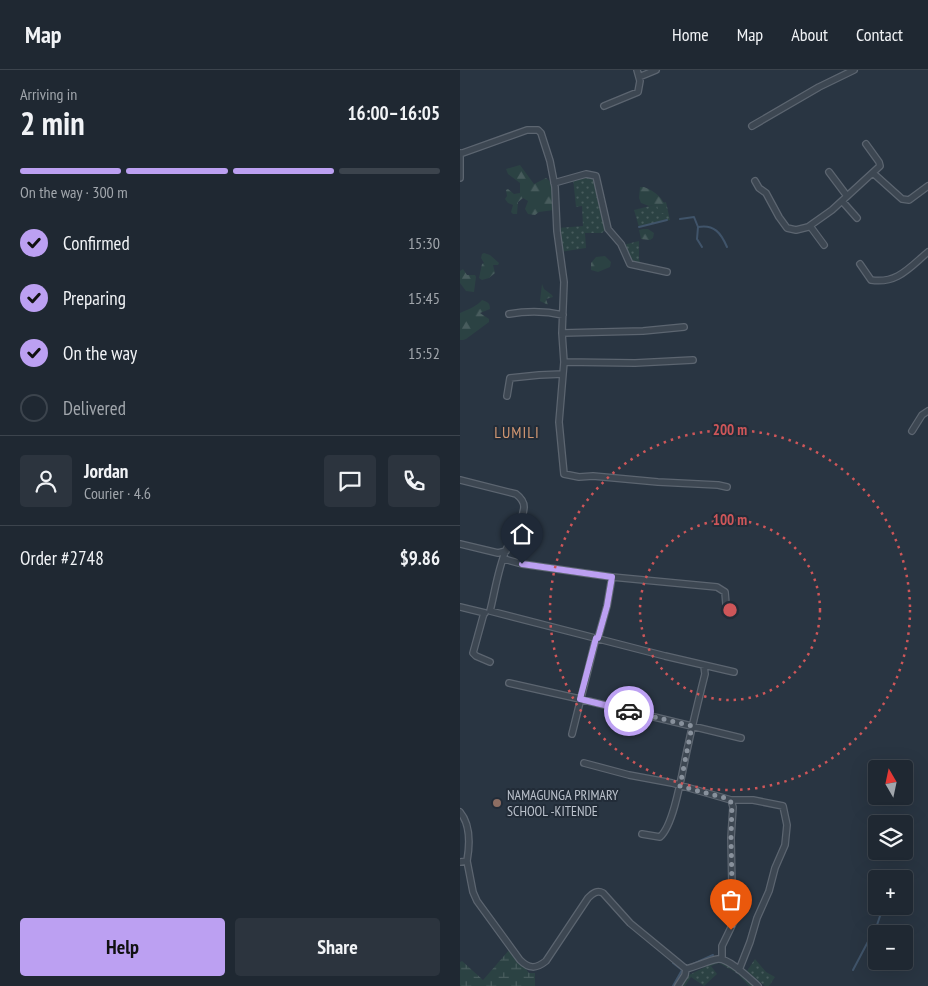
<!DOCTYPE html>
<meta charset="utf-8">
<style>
body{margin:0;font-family:"PT Sans Narrow",sans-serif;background:#2c343e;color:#f1f3f6;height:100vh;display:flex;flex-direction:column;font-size:19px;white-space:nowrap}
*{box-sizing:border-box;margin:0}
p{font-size:16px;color:#a1a6ac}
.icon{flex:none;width:28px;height:28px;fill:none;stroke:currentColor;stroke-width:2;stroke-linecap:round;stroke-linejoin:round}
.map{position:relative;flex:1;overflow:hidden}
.details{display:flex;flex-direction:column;background:#1f2832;width:460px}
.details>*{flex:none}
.needle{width:32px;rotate:351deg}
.controls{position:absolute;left:408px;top:690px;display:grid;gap:10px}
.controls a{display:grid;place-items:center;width:45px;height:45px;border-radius:5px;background:#1f2832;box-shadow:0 5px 20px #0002,0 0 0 1px #3c444d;font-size:25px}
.pin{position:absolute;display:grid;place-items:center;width:42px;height:42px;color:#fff;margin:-51px -21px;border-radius:50% 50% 50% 0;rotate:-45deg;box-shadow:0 0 5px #0007}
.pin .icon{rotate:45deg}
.courier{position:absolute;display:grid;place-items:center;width:50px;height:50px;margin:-25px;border:4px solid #bca0f2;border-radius:50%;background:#fff;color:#222;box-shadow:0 1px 6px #0007}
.head em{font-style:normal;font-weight:800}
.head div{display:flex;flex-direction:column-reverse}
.head{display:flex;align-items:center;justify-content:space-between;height:85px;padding:0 20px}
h1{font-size:32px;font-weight:800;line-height:38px}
.bar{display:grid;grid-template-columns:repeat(4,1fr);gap:8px 5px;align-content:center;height:60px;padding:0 20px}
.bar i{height:6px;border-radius:4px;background:#3c444d}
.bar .on{background:#bca0f2}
.bar p{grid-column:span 4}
.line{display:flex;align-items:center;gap:12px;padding:0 20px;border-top:1px solid #3c444d}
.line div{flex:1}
.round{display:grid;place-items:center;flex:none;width:52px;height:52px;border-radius:5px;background:#2c343e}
ol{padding:0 20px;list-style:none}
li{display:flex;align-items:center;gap:15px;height:55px}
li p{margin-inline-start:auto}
li .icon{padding:5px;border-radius:50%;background:#bca0f2;color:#111;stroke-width:4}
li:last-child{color:#a1a6ac}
li i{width:28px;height:28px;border:2px solid #3c444d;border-radius:50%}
.button{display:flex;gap:10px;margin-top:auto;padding:10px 20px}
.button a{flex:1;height:58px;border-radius:5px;background:#bca0f2;color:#111;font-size:20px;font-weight:800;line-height:58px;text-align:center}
.button a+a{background:#2c343e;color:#f1f3f6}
header{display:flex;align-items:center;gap:30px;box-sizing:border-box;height:70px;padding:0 25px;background:#1f2832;border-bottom:1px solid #3c444d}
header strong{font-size:24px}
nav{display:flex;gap:28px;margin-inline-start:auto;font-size:18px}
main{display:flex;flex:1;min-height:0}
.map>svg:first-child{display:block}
.grass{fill:url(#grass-dots)}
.forest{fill:url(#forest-firs)}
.wetland{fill:url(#wetland-marsh)}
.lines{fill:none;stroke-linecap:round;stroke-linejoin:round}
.stream{stroke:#40546a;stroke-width:2}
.minor-casing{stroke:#5c6570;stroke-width:8}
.minor{stroke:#3d4752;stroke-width:5.5}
.done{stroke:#88919c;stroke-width:5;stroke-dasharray:0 9}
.route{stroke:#bca0f2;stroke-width:6}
.ring{fill:none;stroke:#ce5659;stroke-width:2.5;stroke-dasharray:2.5 5}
.education-dot{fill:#8d6e63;stroke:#222c38;stroke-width:2}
.labels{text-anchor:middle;stroke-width:4;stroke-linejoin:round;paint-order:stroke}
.poi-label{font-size:14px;fill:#bbc2cc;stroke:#222c38;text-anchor:start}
.quarter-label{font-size:16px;letter-spacing:1px;fill:#d19671;stroke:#222c38}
.centre{fill:#ce5659;stroke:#222c38;stroke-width:2.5}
.ring-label{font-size:15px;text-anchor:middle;font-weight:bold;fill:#ce5659;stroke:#222c38;stroke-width:4;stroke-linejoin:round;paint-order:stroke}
</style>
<header>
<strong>Map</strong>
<nav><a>Home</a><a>Map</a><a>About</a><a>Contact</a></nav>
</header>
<main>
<section class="details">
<div class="head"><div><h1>2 min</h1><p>Arriving in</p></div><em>16:00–16:05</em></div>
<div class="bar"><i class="on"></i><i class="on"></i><i class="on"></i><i></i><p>On the way · 300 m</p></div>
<ol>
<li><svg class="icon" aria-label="check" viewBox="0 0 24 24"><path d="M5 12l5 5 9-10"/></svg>Confirmed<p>15:30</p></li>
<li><svg class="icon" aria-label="check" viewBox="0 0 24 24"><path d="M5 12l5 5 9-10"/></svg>Preparing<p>15:45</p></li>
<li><svg class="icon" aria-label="check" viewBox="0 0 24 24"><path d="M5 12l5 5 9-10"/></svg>On the way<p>15:52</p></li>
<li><i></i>Delivered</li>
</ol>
<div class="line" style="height:90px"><a class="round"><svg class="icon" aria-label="person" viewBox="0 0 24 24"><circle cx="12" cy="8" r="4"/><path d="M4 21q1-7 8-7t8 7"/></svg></a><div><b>Jordan</b><p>Courier · 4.6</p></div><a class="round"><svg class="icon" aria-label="chat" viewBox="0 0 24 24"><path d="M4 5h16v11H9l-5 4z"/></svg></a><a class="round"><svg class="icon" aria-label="phone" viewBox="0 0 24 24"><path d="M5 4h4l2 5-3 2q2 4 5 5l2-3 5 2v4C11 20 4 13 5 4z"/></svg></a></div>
<div class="line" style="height:65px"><div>Order #2748</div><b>$9.86</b></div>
<div class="button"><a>Help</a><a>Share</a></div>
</section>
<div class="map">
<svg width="468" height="916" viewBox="0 0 468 916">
<defs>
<pattern id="grass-dots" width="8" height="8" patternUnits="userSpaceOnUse" patternTransform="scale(1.25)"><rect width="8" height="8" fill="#2b4243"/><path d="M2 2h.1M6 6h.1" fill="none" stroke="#485c5d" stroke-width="1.8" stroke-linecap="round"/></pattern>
<pattern id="forest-firs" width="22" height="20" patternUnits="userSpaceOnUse" patternTransform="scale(1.25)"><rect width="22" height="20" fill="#2b4243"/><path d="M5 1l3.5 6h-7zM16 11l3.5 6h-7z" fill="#485c5d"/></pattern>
<pattern id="wetland-marsh" width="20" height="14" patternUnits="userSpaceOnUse" patternTransform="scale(1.25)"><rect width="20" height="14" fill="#2b4243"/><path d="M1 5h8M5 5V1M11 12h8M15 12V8" fill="none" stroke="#485c5d"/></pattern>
</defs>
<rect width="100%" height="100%" fill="#293542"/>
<path class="grass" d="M123 106 134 107 146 159 142 163H125L126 178 100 182 98 158 123 156 122 136 116 137 113 108Z
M206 132 210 150 179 157 174 140Z
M179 171V189L181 196 173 195 163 175Z
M295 889 306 902 315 907 309 916H305L287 901Z
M255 892 268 895 294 916H289L277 903 259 893 251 896 257 904 244 916 231 907 225 916H221L227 906Z"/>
<path class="forest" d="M60 95 74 114 86 108C96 115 94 129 94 140L79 142 75 145 68 144 65 139 68 131 63 128 58 132 57 144H53L51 142 53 135 48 133 45 129 47 126 46 120 48 119 54 124 60 123V113L48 104 46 99Z
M180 117H184C195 121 205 129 206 141L204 143H199L197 135 189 136 181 133 179 128Z
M183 159H188L194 163 193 168 190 170 181 169 179 160Z
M24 183 30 185 39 193 38 195H33L35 203 29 208 22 210 19 208 22 194 24 193 21 188 22 184Z
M145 186 151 192 150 197 138 202 131 200V193L136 187Z
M3 199 7 205H15L16 207 14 222 6 221 0 213V201Z
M82 214 84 219 92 225 93 227 86 229 88 235 80 231Z
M22 230C28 232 30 233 30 239L20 243 29 249V252L6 269 3 270H0V243C7 240 17 236 22 230Z"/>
<path class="wetland" d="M50 879 69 903H75V916H0V892L2 891 23 910Z"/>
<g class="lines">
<path class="stream" d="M220 149 234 147 238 157 237 169 242 177
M179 157 207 150
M238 157C254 154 261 163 267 177
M233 894 253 885
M393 900 412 864 415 861 422 840 428 837
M213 916 222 900 213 893"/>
<g class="minor-casing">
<path id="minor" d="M179 7 196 0
M144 36 178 22 180 11 177 0
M292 56 359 17 394 0
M0 83V108
M0 84 67 60H78L81 63 90 91 95 117 97 161 104 212 102 263 104 292 99 352 104 404 119 407 133 406 198 412 258 415 267 417
M369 102 387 126
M413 103 442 129 449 130 468 116
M295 111 299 118 306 123 319 147 327 158 336 160 348 157 372 140 420 96 419 92 406 74
M94 113 126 104 136 106 148 159 161 174 170 194 207 202
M382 131 397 148
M350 156 364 175
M400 194 411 210C437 214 449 198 468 182
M49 244C67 241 85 241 103 245
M102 263 183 261 224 257
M104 292 175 293 233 290
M47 326 50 308 79 305 103 304
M452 361 462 345 468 341
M0 410 56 424C60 427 64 431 64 437 63 452 52 467 46 480 38 499 35 521 30 541L205 586 274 602
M0 474 38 483 46 481
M44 489 62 494 152 507 257 517 265 522 266 534
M0 537 25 543
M24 543 13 583 16 586 30 592
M138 568 147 536 152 507
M49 613 120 629 281 668
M112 664 136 568
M124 693 169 705 212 713 271 730 273 737 271 768 272 817 279 841 262 876V889
M271 730H293L323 736 327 755 325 775 315 798 309 821 297 848 290 872 279 900
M0 742C11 755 10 774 7 791
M182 764 200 767C215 754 223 696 228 676 233 652 239 628 245 604L244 596
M0 792 7 791 13 822 17 831 60 890C69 899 76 899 86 891L128 828C133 823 137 820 143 823L170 853 226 899C236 897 249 890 258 889 269 888 289 908 298 916
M218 916 225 905 226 899"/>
</g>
<use href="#minor" class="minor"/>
</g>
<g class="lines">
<path class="done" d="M169 641 232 656 220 716 269 729 272 734 271 768 272 814 279 840 271 860"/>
<path class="route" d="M62 494 152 507 147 536 138 568H136L120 629 169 641"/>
</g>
<g class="ring">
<circle cx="270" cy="540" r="90"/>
<circle cx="270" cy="540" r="180"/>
</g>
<circle class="education-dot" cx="37" cy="733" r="5"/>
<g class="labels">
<g class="poi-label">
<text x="47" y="730">NAMAGUNGA PRIMARY<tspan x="47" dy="16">SCHOOL -KITENDE</tspan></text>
</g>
<g class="quarter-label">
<text x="57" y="368">LUMILI</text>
</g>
</g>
<circle cx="270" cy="540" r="8" class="centre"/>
<g class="ring-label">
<text x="270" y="365">200 m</text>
<text x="270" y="455">100 m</text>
</g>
</svg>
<div class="controls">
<a><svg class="needle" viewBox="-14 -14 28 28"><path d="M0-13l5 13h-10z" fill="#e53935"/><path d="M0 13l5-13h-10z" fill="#a1a6ac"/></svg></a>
<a><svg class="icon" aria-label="layers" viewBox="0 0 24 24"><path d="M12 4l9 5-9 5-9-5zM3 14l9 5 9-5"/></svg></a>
<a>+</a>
<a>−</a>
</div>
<div class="pin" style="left:271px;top:860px;background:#ea580c"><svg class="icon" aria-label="bag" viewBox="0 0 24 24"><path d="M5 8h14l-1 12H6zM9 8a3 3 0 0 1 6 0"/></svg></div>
<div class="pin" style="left:62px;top:494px;background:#1f2937"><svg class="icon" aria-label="home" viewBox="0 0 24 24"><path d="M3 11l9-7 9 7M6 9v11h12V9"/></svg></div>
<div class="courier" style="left:169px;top:641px"><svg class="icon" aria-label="car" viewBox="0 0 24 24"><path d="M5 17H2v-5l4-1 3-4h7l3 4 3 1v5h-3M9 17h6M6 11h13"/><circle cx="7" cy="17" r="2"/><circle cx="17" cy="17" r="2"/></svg></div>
</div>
</main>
